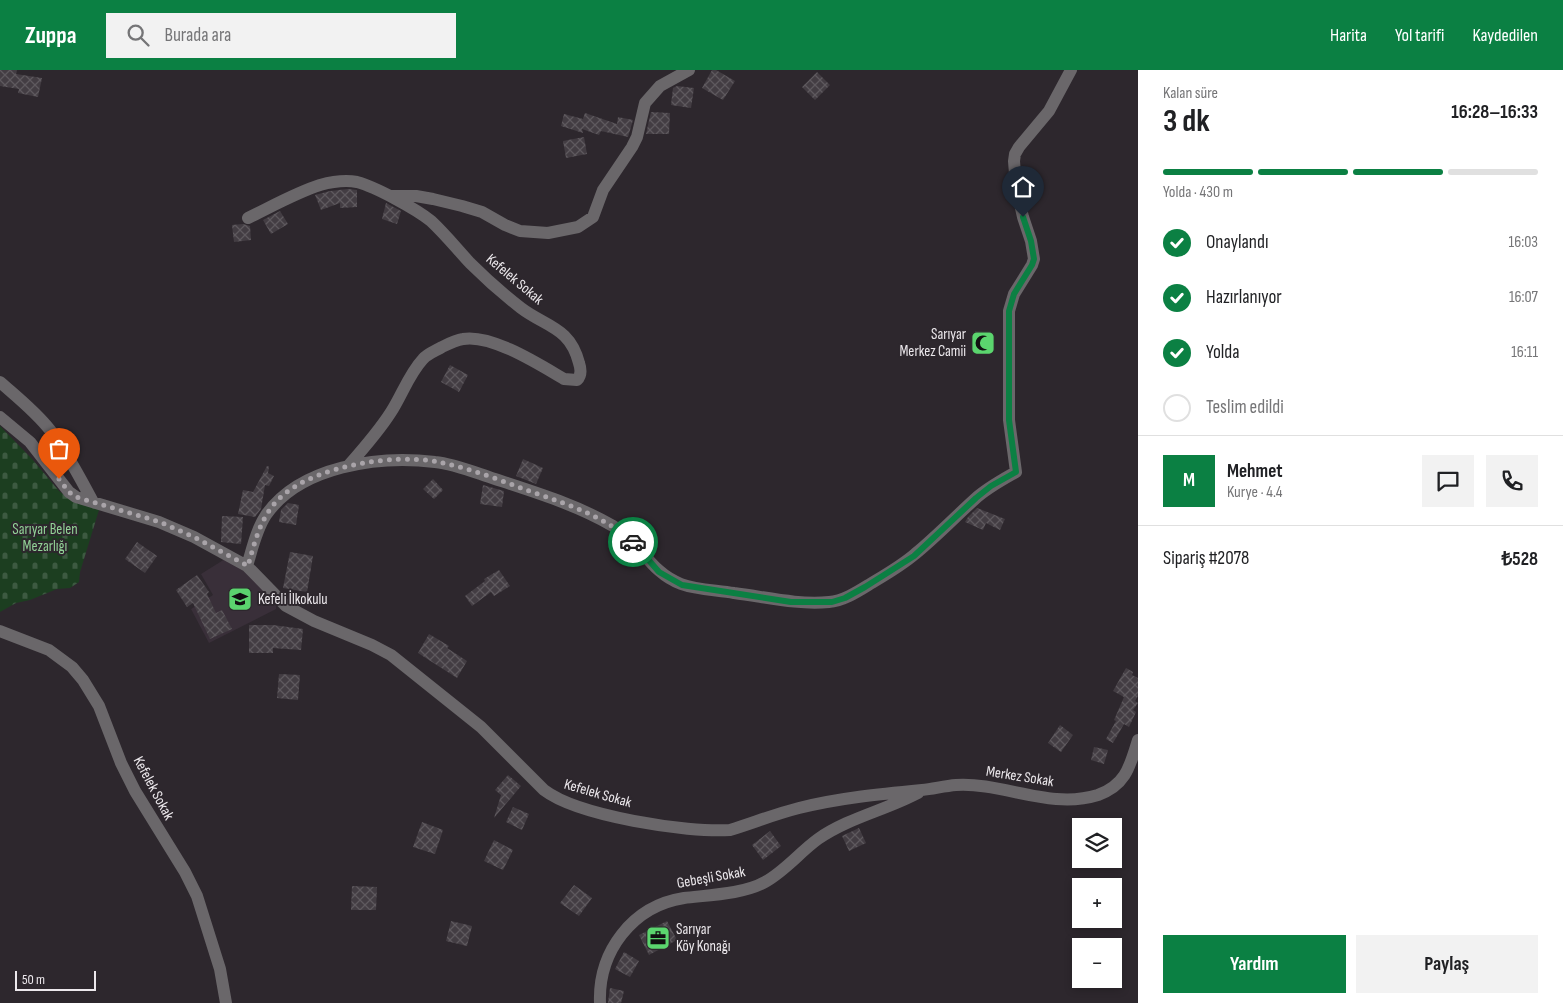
<!DOCTYPE html>
<html lang="tr">
<meta charset="utf-8">
<style>
body{margin:0;font-family:"Sofia Sans Condensed",sans-serif;background:#f2f2f2;color:#202124;height:100vh;display:flex;flex-direction:column;font-size:19px;white-space:nowrap}
*{box-sizing:border-box;margin:0}
p{font-size:16px;color:#757577}
.icon{flex:none;width:28px;height:28px;fill:none;stroke:currentColor;stroke-width:2;stroke-linecap:round;stroke-linejoin:round}
.map{position:relative;flex:1;overflow:hidden}
.drawer{display:flex;flex-direction:column;background:#fff;width:425px}
.drawer>*{flex:none}
.controls{position:absolute;left:1072px;top:748px;display:grid;gap:10px}
.controls a{display:grid;place-items:center;width:50px;height:50px;border-radius:0px;background:#fff;box-shadow:0 2px 8px #0003;font-size:25px}
.scale{position:absolute;left:15px;bottom:12px;width:81px;box-sizing:border-box;padding-left:5px;border:2px solid #ece8ec;border-top:0;font-size:14px;line-height:18px;white-space:nowrap;color:#ece8ec;-webkit-text-stroke:4px #2d272d;paint-order:stroke}
.pin{position:absolute;display:grid;place-items:center;width:42px;height:42px;color:#fff;margin:-51px -21px;border-radius:50% 50% 50% 0;rotate:-45deg;box-shadow:0 0 5px #0007}
.pin .icon{rotate:45deg}
.courier{position:absolute;display:grid;place-items:center;width:50px;height:50px;margin:-25px;border:4px solid #0b8043;border-radius:50%;background:#fff;color:#222;box-shadow:0 1px 6px #0007}
.headline em{font-style:normal;font-weight:700}
.headline div{display:flex;flex-direction:column-reverse}
.headline{display:flex;align-items:center;justify-content:space-between;height:85px;padding:0 25px}
h1{font-size:32px;font-weight:700;line-height:38px}
.bar{display:grid;grid-template-columns:repeat(4,1fr);gap:8px 5px;align-content:center;height:60px;padding:0 25px}
.bar i{height:6px;border-radius:4px;background:#e0e0e0}
.bar .selected{background:#0b8043}
.bar p{grid-column:span 4}
.line{display:flex;align-items:center;gap:12px;padding:0 25px;border-top:1px solid #e0e0e0}
.line div{flex:1}
.round{display:grid;place-items:center;flex:none;width:52px;height:52px;border-radius:0px;background:#f2f2f2}
ol{padding:0 25px;list-style:none}
li{display:flex;align-items:center;gap:15px;height:55px}
li p{margin-inline-start:auto}
li .icon{padding:5px;border-radius:50%;background:#0b8043;color:#fff;stroke-width:4}
li:last-child{color:#757577}
li i{width:28px;height:28px;border:2px solid #e0e0e0;border-radius:50%}
.action{display:flex;gap:10px;margin-top:auto;padding:10px 25px}
.action a{flex:1;height:58px;border-radius:0px;background:#0b8043;color:#fff;font-size:20px;font-weight:700;line-height:58px;text-align:center}
.action a+a{background:#f2f2f2;color:#202124}
header{display:flex;align-items:center;gap:30px;box-sizing:border-box;height:70px;padding:0 25px;background:#0b8043;color:#fff}
header strong{font-size:24px}
nav{display:flex;gap:28px;margin-inline-start:auto;font-size:18px}
.search{width:350px;height:45px;background:#f2f2f2;display:flex;align-items:center;gap:12px;box-sizing:border-box;padding:0 18px;border-radius:0px;color:#757577;font-size:19px}
main{display:flex;flex:1;min-height:0}
.map>svg:first-child{display:block}
.built{fill:#392f39}
.cemetery{fill:url(#cemetery-stones)}
.building{fill:url(#building-cross-hatch)}
.lines{fill:none;stroke-linecap:round;stroke-linejoin:round}
.minor{stroke:#6a676a;stroke-width:12}
.done{stroke:#a9a4a9;stroke-width:5;stroke-dasharray:0 9}
.route{stroke:#0b8043;stroke-width:6}
.labels{text-anchor:middle;stroke-width:4;stroke-linejoin:round;paint-order:stroke}
.street-label{font-size:15px;fill:#ece8ec;stroke:#2d272d}
.poi-label{font-size:15px;fill:#ece8ec;stroke:#2d272d;text-anchor:start}
.park-label{font-size:15px;fill:#92d297;stroke:#2d272d}
</style>
<header>
<strong>Zuppa</strong>
<div class="search"><svg class="icon" aria-label="search" viewBox="0 0 24 24"><circle cx="10" cy="10" r="6"/><path d="M15 15l6 6"/></svg>Burada ara</div>
<nav><a>Harita</a><a>Yol tarifi</a><a>Kaydedilen</a></nav>
</header>
<main>
<div class="map">
<svg width="1138" height="933" viewBox="0 0 1138 933">
<defs>
<pattern id="cemetery-stones" width="16" height="16" patternUnits="userSpaceOnUse" patternTransform="scale(1.25)"><rect width="16" height="16" fill="#1c3e20"/><path d="M2 7V4a2 2 0 0 1 4 0v3zM10 15v-3a2 2 0 0 1 4 0v3z" fill="#3d5a41"/></pattern>
<pattern id="building-cross-hatch" width="8" height="8" patternUnits="userSpaceOnUse" patternTransform="scale(1.25)"><rect width="8" height="8" fill="#433d43"/><path d="M0 0l8 8M0 8l8-8" fill="none" stroke="#5e595e"/></pattern>
</defs>
<rect width="100%" height="100%" fill="#2d272d"/>
<path class="built" d="M225 489 246 500 276 533V539L209 573 191 539 213 525 201 504Z"/>
<path class="cemetery" d="M0 356 33 390 59 421 68 428 99 440 80 502 79 512 70 518 57 519 30 530 16 533 0 542Z"/>
<path class="building" d="M0 0H17L16 4 42 8 38 27 18 23 19 19 0 16Z
M712 0H716L735 11 723 30 702 18Z
M817 2 830 15 815 30 802 17Z
M677 16 694 18 691 38 671 35 673 18Z
M651 42 670 43 669 64H646Z
M585 43 617 54 618 47 633 50 628 67 601 61 599 65 582 59 583 63 561 56 564 44 583 49Z
M584 67 587 84 566 88 563 71Z
M348 119 357 120V137L340 138V133L321 140 315 125 330 121Z
M386 133 401 141 397 154 382 149Z
M280 141 288 154 271 164 263 150Z
M243 154 250 156 251 170 234 172 232 155Z
M975 261 993 263 990 284 973 282Z
M450 295 468 305 459 322 441 312Z
M523 389 543 398 536 414 516 406Z
M267 396H269L268 403 274 406 269 416 265 415 261 439 255 447 238 444 243 420 253 422Z
M433 409 443 420 434 429 423 419Z
M483 415 504 421 502 437 480 434Z
M288 433 299 435 296 455 279 452 281 440Z
M977 438 1005 449 1000 460 986 453 983 460 965 452 968 447Z
M222 446 243 447 241 474 221 472Z
M137 472 157 486 145 503 125 489Z
M290 482 313 486 307 522 283 518Z
M499 500 510 516 494 526 491 522 472 536 465 526 485 511 484 509Z
M197 505 209 522 207 524 216 543 222 540 232 559 210 569 193 533 187 537 176 520Z
M249 555H273L303 559 301 580 273 578V583H249Z
M429 564 449 576 447 578 467 591 457 608 418 583Z
M1126 598 1133 602 1132 605 1138 608V626L1135 631 1138 633 1133 640 1136 642 1129 657 1124 654 1113 673 1106 669 1116 651 1114 650 1124 627 1113 621Z
M279 604 300 605 298 630 277 628Z
M1060 655 1073 665 1061 682 1048 673Z
M1094 677 1108 680 1104 694 1091 690Z
M508 705 521 716 494 748 501 725 495 720Z
M513 737 529 744 522 760 506 752Z
M422 752 443 760 435 784 413 777Z
M859 758 866 773 849 781 842 766Z
M770 761 781 776 763 790 752 775Z
M494 770 513 780 503 800 484 791Z
M574 815 592 828 579 846 560 833Z
M352 816 377 817 376 840H351Z
M451 851 472 856 467 876 446 871Z
M667 851 677 870 649 885 639 865Z
M624 882 639 891 630 907 615 899Z
M610 918 624 921 621 933H608Z"/>
<g class="lines">
<path class="minor" d="M391 126H416L433 129 462 136 482 142 505 155 520 161 548 163 578 157 593 147 603 120 632 77 637 67 645 33 660 16 689 0
M248 148C271 137 295 123 320 115 331 112 346 110 357 112 376 117 416 139 431 151 445 164 457 179 470 193 486 209 503 224 521 238 546 257 570 257 579 293 581 299 582 305 577 310L564 309C540 295 492 264 463 269 456 270 448 274 442 277 435 281 427 284 423 289 409 304 402 325 391 342 379 361 364 378 349 395
M0 312C17 327 36 342 50 360 67 382 80 408 93 432
M0 347 30 372 69 422 76 427 159 452 194 467 247 496 286 536 314 551 372 575 391 585 481 657 544 720C578 746 687 763 730 760 753 753 775 744 799 738 839 728 880 724 922 720 933 719 944 716 956 715 1003 712 1050 740 1098 725 1126 715 1130 696 1138 670
M247 496C252 480 256 460 266 445 300 396 379 385 435 392 455 394 476 403 495 409 535 422 577 435 613 456 641 472 649 502 681 514 697 520 717 520 734 523 766 527 797 535 829 532 843 531 857 522 870 514 885 505 901 496 915 484 936 467 955 447 975 429 987 418 1002 410 1016 402L1009 350V241L1014 224 1032 195 1034 189 1031 171 1023 147 1016 116 1014 91 1015 84 1019 77 1049 41 1071 0
M0 561 49 580 72 597 83 610 99 636 121 693 135 721 185 802 197 826 220 899 226 933
M600 933C598 882 632 836 684 828 709 825 744 824 765 812 785 801 800 782 818 769 848 748 886 740 918 723"/>
</g>
<g class="lines">
<path class="done" d="M59 409 69 422 76 427 160 452 194 467 248 496C255 471 261 444 282 426 316 396 394 383 438 392 470 398 502 411 532 422 570 435 603 446 633 472"/>
<path class="route" d="M633 472 659 502 682 515 791 532H832L845 528 865 517 914 486 976 428 991 416 1016 402 1009 350V241L1014 224 1032 195 1034 189 1031 171 1023 147"/>
</g>
<defs>
<g id="mosque-square" transform="scale(1.25)"><rect x="-9" y="-9" width="18" height="18" rx="4" fill="#5bd56e" stroke="#2d272d"/><path d="M3.5-4.9A6 6 0 1 0 3.5 4.9A5 5 0 1 1 3.5-4.9Z" fill="#111"/></g>
<g id="school-square" transform="scale(1.25)"><rect x="-9" y="-9" width="18" height="18" rx="4" fill="#5bd56e" stroke="#2d272d"/><path d="M0-5L7-2L0 1L-7-2ZM-4 1L0 2.5L4 1V4Q0 6-4 4Z" fill="#111"/></g>
<g id="office-square" transform="scale(1.25)"><rect x="-9" y="-9" width="18" height="18" rx="4" fill="#5bd56e" stroke="#2d272d"/><path d="M-6-3h4V-5.5h4V-3h4V5H-6ZM-1-4.5V-3h2v-1.5ZM-6 0V1H6V0Z" fill="#111"/></g>
</defs>
<g fill-rule="evenodd">
<use href="#mosque-square" x="983" y="273"/>
<use href="#school-square" x="240" y="529"/>
<use href="#office-square" x="658" y="868"/>
</g>
<g class="labels">
<g class="street-label">
<text transform="translate(515 209) rotate(40)" y="5">Kefelek Sokak</text>
<text transform="translate(1020 706) rotate(9)" y="5">Merkez Sokak</text>
<text transform="translate(154 718) rotate(62)" y="5">Kefelek Sokak</text>
<text transform="translate(598 723) rotate(16)" y="5">Kefelek Sokak</text>
<text transform="translate(711 807) rotate(-10)" y="5">Gebeşli Sokak</text>
</g>
<g class="poi-label">
<text x="966" y="269" text-anchor="end">Sarıyar<tspan x="966" dy="17">Merkez Camii</tspan></text>
<text x="258" y="534">Kefeli İlkokulu</text>
<text x="676" y="864">Sarıyar<tspan x="676" dy="17">Köy Konağı</tspan></text>
</g>
<g class="park-label">
<text x="45" y="464">Sarıyar Belen<tspan x="45" dy="17">Mezarlığı</tspan></text>
</g>
</g>
</svg>
<div class="controls">
<a><svg class="icon" aria-label="layers" viewBox="0 0 24 24"><path d="M12 4l9 5-9 5-9-5zM3 14l9 5 9-5"/></svg></a>
<a>+</a>
<a>−</a>
</div>
<div class="scale">50 m</div>
<div class="pin" style="left:59px;top:409px;background:#ea580c"><svg class="icon" aria-label="bag" viewBox="0 0 24 24"><path d="M5 8h14l-1 12H6zM9 8a3 3 0 0 1 6 0"/></svg></div>
<div class="pin" style="left:1023px;top:147px;background:#1f2937"><svg class="icon" aria-label="home" viewBox="0 0 24 24"><path d="M3 11l9-7 9 7M6 9v11h12V9"/></svg></div>
<div class="courier" style="left:633px;top:472px"><svg class="icon" aria-label="car" viewBox="0 0 24 24"><path d="M5 17H2v-5l4-1 3-4h7l3 4 3 1v5h-3M9 17h6M6 11h13"/><circle cx="7" cy="17" r="2"/><circle cx="17" cy="17" r="2"/></svg></div>
</div>
<section class="drawer">
<div class="headline"><div><h1>3 dk</h1><p>Kalan süre</p></div><em>16:28–16:33</em></div>
<div class="bar"><i class="selected"></i><i class="selected"></i><i class="selected"></i><i></i><p>Yolda · 430 m</p></div>
<ol>
<li><svg class="icon" aria-label="check" viewBox="0 0 24 24"><path d="M5 12l5 5 9-10"/></svg>Onaylandı<p>16:03</p></li>
<li><svg class="icon" aria-label="check" viewBox="0 0 24 24"><path d="M5 12l5 5 9-10"/></svg>Hazırlanıyor<p>16:07</p></li>
<li><svg class="icon" aria-label="check" viewBox="0 0 24 24"><path d="M5 12l5 5 9-10"/></svg>Yolda<p>16:11</p></li>
<li><i></i>Teslim edildi</li>
</ol>
<div class="line" style="height:90px"><b class="round" style="background:#0b8043;color:#fff">M</b><div><b>Mehmet</b><p>Kurye · 4.4</p></div><a class="round"><svg class="icon" aria-label="chat" viewBox="0 0 24 24"><path d="M4 5h16v11H9l-5 4z"/></svg></a><a class="round"><svg class="icon" aria-label="phone" viewBox="0 0 24 24"><path d="M5 4h4l2 5-3 2q2 4 5 5l2-3 5 2v4C11 20 4 13 5 4z"/></svg></a></div>
<div class="line" style="height:65px"><div>Sipariş #2078</div><b>₺528</b></div>
<div class="action"><a>Yardım</a><a>Paylaş</a></div>
</section>
</main>
